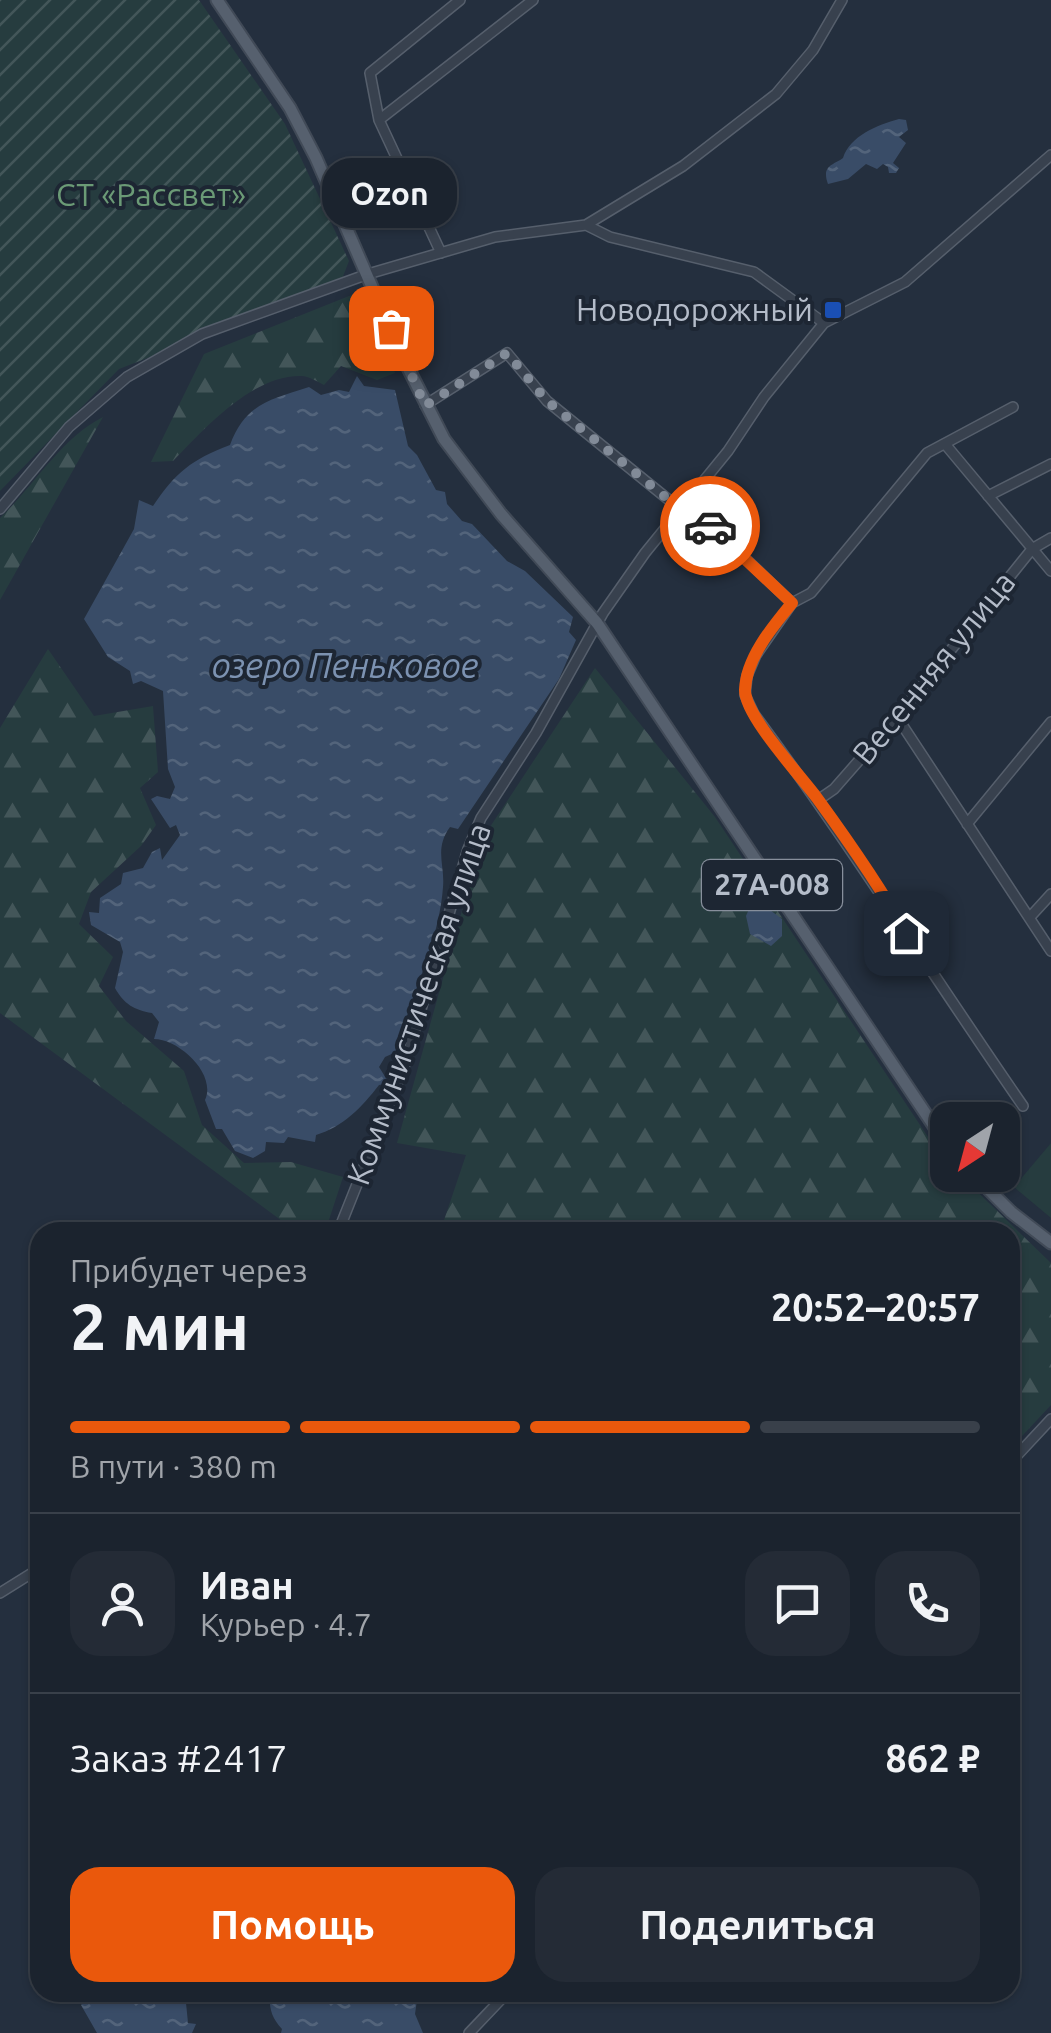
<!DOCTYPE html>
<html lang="ru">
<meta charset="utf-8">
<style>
body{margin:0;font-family:Ubuntu,sans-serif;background:#242b36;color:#f1f3f6;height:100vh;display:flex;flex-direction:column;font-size:38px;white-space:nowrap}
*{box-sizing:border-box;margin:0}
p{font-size:32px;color:#a0a4aa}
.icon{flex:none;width:55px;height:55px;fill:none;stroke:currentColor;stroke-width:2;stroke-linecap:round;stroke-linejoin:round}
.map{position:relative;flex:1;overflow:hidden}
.details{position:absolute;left:30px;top:1222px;width:990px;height:780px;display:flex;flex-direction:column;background:#1b232e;border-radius:30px;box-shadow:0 2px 8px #0004,0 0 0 2px #39404a}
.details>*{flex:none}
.needle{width:65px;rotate:216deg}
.controls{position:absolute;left:930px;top:1102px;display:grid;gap:20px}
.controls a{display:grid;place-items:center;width:90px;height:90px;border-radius:20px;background:#1b232e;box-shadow:0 2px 8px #0004,0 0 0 2px #39404a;font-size:50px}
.pin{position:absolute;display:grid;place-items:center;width:85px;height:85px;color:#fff;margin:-42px;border-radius:20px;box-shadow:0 5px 15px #0006}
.courier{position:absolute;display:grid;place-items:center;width:100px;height:100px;margin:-50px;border:8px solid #ea580c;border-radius:50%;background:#fff;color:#222;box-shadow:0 2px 12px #0007}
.bubble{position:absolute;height:70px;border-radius:30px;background:#1b232e;box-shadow:0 2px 8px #0004,0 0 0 2px #39404a;font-size:32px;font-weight:600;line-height:70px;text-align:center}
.head em{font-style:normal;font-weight:600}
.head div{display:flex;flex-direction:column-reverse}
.head{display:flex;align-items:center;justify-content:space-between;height:170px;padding:0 40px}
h1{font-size:65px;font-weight:600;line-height:75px}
.bar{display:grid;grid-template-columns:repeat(4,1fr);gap:15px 10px;align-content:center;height:120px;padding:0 40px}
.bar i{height:12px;border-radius:8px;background:#39404a}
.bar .selected{background:#ea580c}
.bar p{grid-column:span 4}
.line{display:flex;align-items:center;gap:25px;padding:0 40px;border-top:2px solid #39404a}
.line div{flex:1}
.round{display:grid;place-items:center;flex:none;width:105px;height:105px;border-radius:30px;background:#242b36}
.primary-button{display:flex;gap:20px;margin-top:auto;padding:20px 40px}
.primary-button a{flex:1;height:115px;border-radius:30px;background:#ea580c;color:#fff;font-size:40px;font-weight:600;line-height:115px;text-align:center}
.primary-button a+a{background:#242b36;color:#f1f3f6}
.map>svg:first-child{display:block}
.green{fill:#263c3f}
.forest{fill:url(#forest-firs)}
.garden{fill:url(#garden-furrows)}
.water{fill:url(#water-ripples)}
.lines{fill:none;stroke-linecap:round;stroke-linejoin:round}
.minor-casing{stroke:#565f6c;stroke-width:12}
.major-casing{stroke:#414a57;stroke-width:15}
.minor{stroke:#38414e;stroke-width:9}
.major{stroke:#56606e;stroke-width:11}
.done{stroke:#828b98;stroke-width:10;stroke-dasharray:0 18}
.route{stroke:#ea580c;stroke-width:12}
.transit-dot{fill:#1a4fb4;stroke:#1d2633;stroke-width:4}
.labels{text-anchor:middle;stroke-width:8;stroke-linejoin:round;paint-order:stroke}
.shield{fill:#1d2633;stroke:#878f9c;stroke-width:2.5}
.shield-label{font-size:30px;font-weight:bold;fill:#b4bcc9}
.park-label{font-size:32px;fill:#6b9a76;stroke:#1d2633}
.poi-label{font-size:32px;fill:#b4bcc9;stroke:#1d2633;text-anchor:end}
.street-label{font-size:32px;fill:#b4bcc9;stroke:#1d2633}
.water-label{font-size:35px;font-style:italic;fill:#7c92b1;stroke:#1d2633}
</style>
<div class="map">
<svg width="1051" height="2033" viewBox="0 0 1051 2033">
<defs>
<pattern id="forest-firs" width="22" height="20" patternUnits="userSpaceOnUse" patternTransform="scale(2.5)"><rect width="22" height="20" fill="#263c3f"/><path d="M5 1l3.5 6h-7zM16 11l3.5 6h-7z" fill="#435659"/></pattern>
<pattern id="garden-furrows" width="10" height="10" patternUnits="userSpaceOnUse" patternTransform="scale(2.5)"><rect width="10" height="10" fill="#263c3f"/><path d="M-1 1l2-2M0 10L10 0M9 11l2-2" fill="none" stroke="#435659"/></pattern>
<pattern id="water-ripples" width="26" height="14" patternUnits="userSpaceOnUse" patternTransform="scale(2.5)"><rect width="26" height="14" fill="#394c67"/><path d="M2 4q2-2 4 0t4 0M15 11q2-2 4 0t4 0" fill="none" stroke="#53647b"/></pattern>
</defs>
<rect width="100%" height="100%" fill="#242f3e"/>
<path class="green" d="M1051 1143V1218L1014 1187Z"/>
<path class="forest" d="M364 290 395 373 377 380 341 366 324 385C318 382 308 376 302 376 253 374 204 429 173 461L151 462 204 354Z
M103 417 0 600V518C34 486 61 438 103 417Z
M48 649 94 716 153 706 158 772 140 788 156 825 141 846 91 892 79 924 113 957 99 986 126 1021 184 1071 202 1125 244 1163 291 1162 343 1177 325 1232H297L0 1013V728Z
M595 668 715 817 938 1152 947 1162 948 1175H960L1051 1263V1405L1010 1449V1232H440L466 1155 397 1143 482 839Z"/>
<path class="garden" d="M0 0H199L285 124 349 261 340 284 119 369 0 491Z"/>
<path class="water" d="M899 119 906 120 908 130 899 137 906 143 893 163 899 168 896 173H889L888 167 883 164 877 169 866 164 848 179 828 184C821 165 834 165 843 158 850 136 877 125 899 119Z
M357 376 364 386 395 390 408 446 417 455 436 490 445 492 447 504 462 521 472 524 507 561 525 571 573 617 569 632 576 640 559 679 458 829 450 827C434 849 445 864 443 887 439 943 410 997 396 1052L385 1057 379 1067 389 1083 379 1085C362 1107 343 1127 316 1135L315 1142 288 1137 284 1143 266 1142 265 1151 253 1158 235 1151 222 1129H216L205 1100C217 1074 179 1039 154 1039L159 1022 152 1013C134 1010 124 1004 115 988L123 952 120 942 91 925 89 912 99 913 100 898 121 884 123 873 143 868 152 852 160 848 162 860 180 835 176 825 170 828 151 799 157 796 170 799 175 787 168 769 163 691 141 681 133 684 130 671 108 657 84 619 134 529 139 500 153 506C176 472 191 460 230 445 245 404 269 400 309 387L321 395 339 390 349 392Z
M752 902 762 904 782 919V936L771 946 750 934 746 916Z
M270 1992 418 1993 415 2014 423 2033H281L282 2029C271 2017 269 2008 270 1992Z
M106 1993H185L188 2023 196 2024 192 2033H97L81 2005 90 1997Z"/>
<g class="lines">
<g class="minor-casing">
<path id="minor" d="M379 120 533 0
M586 225 610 237 754 272 824 323
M441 253 379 120 370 73 460 0
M425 405 507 353 547 401 680 509
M1013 407 927 453 811 593 792 603 756 655 747 676 745 695 754 714C849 842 933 976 1023 1106
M945 444 1051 571
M988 496 1051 464
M686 502 792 603
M0 509 69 427 127 377 202 334 368 274 495 237 586 225 683 166 776 94 813 50 842 0
M897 717 1051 951
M818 800 834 789 897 717 1032 549 1051 538
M967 824 1051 722
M1030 917 1051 894
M338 1232 405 1064 468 849 481 818 536 733 603 613 645 553 728 451 764 397 824 323 905 282 1051 155
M1010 1463 1051 1419
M0 1593 40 1568
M469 2033 508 1992"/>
</g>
<g class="major-casing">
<path id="major" d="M217 0 290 108 316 158 402 356 444 439 501 514 597 623 948 1147
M974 1175 1011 1212 1051 1243"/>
</g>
<use href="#minor" class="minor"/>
<use href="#major" class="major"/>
</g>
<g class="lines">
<path class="done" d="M391 328 425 406 507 353 547 401 680 509 686 502 710 526"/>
<path class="route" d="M710 526 792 603C773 626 746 658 745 690 745 716 800 775 817 798 849 842 880 886 906 933"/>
</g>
<rect class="transit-dot" x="823" y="300" width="20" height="20" rx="5"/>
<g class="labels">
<rect class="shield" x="702" y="860" width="140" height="50" rx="8"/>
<g class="shield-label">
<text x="772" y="895">27А-008</text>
</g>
<g class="park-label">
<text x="151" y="206">СТ «Рассвет»</text>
</g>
<g class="poi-label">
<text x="813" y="321">Новодорожный</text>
</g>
<g class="street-label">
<text transform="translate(934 668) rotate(-51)" y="11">Весенняя улица</text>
<text transform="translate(419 1004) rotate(-71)" y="11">Коммунистическая улица</text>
</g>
<g class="water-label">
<text x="345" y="678">озеро Пеньковое</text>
</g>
</g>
</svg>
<div class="controls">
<a><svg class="needle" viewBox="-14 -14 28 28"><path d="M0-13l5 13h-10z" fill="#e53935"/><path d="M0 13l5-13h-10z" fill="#a0a4aa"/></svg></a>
</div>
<div class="pin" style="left:391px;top:328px;background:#ea580c"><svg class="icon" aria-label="bag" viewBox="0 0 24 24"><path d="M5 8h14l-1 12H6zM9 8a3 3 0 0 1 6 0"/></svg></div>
<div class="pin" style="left:906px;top:933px;background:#1f2937"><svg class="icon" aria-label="home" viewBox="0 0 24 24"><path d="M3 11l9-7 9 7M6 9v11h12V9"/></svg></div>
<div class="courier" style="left:710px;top:526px"><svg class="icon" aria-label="car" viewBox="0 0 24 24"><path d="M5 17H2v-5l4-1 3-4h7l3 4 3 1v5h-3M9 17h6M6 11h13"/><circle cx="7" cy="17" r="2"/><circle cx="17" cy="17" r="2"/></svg></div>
<div class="bubble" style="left:322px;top:158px;width:135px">Ozon</div>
<section class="details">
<div class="head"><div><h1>2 мин</h1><p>Прибудет через</p></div><em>20:52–20:57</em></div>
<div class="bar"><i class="selected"></i><i class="selected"></i><i class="selected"></i><i></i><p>В пути · 380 m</p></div>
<div class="line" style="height:180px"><a class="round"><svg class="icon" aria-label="person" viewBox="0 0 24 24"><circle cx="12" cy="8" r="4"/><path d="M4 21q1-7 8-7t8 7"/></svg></a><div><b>Иван</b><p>Курьер · 4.7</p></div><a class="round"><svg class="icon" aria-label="chat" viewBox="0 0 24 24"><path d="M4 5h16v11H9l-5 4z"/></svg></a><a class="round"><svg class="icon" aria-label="phone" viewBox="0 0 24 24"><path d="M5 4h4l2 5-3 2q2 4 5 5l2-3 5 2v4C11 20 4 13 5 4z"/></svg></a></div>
<div class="line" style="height:130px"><div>Заказ #2417</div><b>862 ₽</b></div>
<div class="primary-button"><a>Помощь</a><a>Поделиться</a></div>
</section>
</div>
